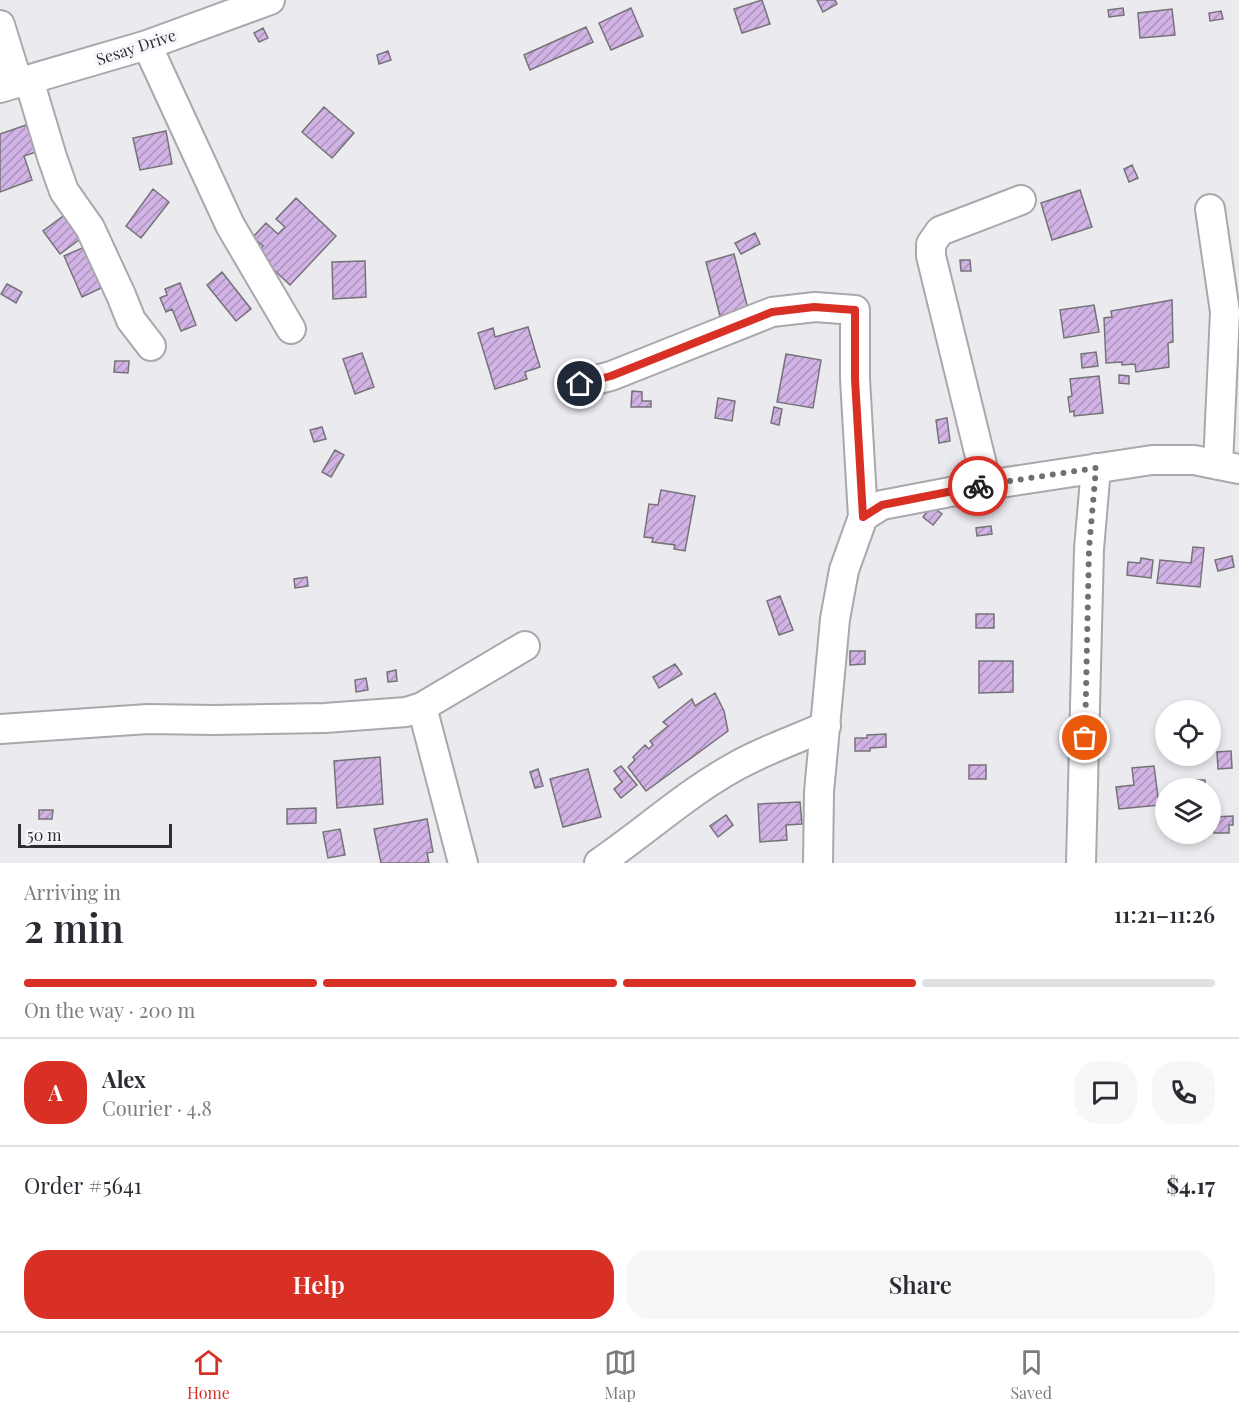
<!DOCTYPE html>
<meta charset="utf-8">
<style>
body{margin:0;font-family:"Playfair Display",serif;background:#f7f7f7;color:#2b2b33;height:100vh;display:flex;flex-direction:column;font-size:22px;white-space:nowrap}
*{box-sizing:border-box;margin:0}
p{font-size:20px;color:#7c7c81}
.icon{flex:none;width:33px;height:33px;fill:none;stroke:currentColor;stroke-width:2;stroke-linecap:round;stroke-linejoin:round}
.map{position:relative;height:863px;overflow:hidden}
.side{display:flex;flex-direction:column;background:#fff;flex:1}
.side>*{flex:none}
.fabs{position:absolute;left:1155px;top:700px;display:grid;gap:12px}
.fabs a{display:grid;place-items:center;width:66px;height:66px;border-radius:50%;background:#fff;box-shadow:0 3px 9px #0003;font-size:30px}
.scale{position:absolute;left:18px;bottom:15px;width:154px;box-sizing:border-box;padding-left:6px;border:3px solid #2e2d30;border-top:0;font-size:16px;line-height:21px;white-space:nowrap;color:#2e2d30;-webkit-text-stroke:4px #f7f7fd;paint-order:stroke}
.pin{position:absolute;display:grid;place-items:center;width:51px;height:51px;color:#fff;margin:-26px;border:3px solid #fff;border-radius:50%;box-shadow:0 2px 6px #0007}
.courier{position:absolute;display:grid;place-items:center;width:60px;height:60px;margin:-30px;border:4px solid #d93025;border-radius:50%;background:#fff;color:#222;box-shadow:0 2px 8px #0007}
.overview em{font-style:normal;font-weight:600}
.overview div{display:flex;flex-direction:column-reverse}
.overview{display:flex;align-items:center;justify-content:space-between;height:102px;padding:0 24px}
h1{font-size:39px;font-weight:600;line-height:45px}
.bar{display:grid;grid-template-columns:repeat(4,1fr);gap:9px 6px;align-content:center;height:72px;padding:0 24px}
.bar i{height:8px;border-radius:4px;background:#e1e1e2}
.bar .current{background:#d93025}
.bar p{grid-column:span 4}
.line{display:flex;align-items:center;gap:15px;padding:0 24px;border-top:2px solid #e1e1e2}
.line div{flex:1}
.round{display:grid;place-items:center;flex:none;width:63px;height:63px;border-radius:24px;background:#f7f7f7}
.button{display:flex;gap:12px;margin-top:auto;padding:12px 24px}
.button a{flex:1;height:69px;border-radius:24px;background:#d93025;color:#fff;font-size:24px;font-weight:600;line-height:69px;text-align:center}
.button a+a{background:#f7f7f7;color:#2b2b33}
.tabs{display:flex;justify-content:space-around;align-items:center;height:84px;border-top:2px solid #e1e1e2;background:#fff;font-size:16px;color:#7c7c81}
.tabs a{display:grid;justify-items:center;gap:3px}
.tabs .current{color:#d93025}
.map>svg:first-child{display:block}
.building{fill:url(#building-hatch);stroke:#767378;stroke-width:1.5}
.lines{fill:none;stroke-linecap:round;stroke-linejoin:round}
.minor-casing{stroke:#a8a8ad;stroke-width:32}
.minor{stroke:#fff;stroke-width:28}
.done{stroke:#706f73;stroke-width:6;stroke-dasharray:0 10.8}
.route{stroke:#d93025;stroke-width:8}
.labels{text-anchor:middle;stroke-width:6;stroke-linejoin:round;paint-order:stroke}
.street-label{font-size:16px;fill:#2e2d30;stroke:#f7f7fd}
</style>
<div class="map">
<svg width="1239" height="863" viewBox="0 0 1239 863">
<defs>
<pattern id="building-hatch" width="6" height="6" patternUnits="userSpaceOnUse" patternTransform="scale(1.5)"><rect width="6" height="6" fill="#d2b3e5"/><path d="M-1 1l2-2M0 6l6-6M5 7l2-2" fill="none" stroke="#ab92ba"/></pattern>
</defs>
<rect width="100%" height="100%" fill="#eaeaef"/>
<path class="building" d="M762 0 770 24 742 33 734 9Z
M817 0H835L837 4 823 12Z
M631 8 643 36 611 50 599 23Z
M1123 8 1124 15 1109 17 1108 10Z
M1172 9 1175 35 1140 38 1138 13Z
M1221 11 1223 19 1210 21 1209 13Z
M586 27 593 42 530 70 524 55Z
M263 28 268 38 259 42 254 33Z
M388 51 391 60 379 64 377 55Z
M324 107 354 133 332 158 302 132Z
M29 124 39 151 24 156 32 180 0 192V134Z
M166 131 172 164 140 170 133 138Z
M1132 165 1138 178 1129 182 1124 169Z
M153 189 169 202 141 238 126 226Z
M1080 190 1092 227 1052 240 1041 203Z
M296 198 336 236 290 285 256 253 263 246 253 237 266 223 278 234 285 227 276 219Z
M70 211 87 234 60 254 43 231Z
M755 233 760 244 741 254 735 243Z
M94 243 112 283 82 297 64 256Z
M734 254 748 309 720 316 706 262Z
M960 260H970L971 271H961Z
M365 261 366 297 333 299 332 262Z
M222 272 251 309 236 321 207 285Z
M180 283 196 325 181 331 172 309 166 312 160 298 167 295 165 289Z
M7 284 22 292 16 303 1 294Z
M1172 300 1173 342 1168 343 1169 367 1136 372 1135 364 1122 365V362L1106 363 1104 318 1112 317 1111 311Z
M1094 305 1099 332 1064 338 1060 310Z
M528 327 540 367 525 372 527 379 495 389 478 333 493 328 495 337Z
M1096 352 1098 366 1082 368 1081 354Z
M362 353 374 387 355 394 343 359Z
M786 354 821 360 813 408 777 402Z
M115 361H129L128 373 114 372Z
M1119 375 1129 376V384L1119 383Z
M1099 376 1103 413 1074 416V411L1070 412 1068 397 1072 396 1070 379Z
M632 391 642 392V401H651V407H631Z
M718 398 735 401 732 421 715 418Z
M774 407 782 409 779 425 771 423Z
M947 418 950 441 939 443 936 420Z
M322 427 326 439 314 442 310 430Z
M335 450 344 455 331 477 322 472Z
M661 490 695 496 685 551 674 549 675 545 652 542 653 538 644 537 649 504 658 505Z
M931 506 942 514 933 525 923 517Z
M991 526 992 534 977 536 976 528Z
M1193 547 1204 548 1200 587 1157 583 1160 560 1191 563Z
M1232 556 1234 567 1218 571 1215 560Z
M1141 558 1153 560 1151 578 1127 575 1128 562 1140 563Z
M307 577 308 586 295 588 294 579Z
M780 596 793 630 779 635 767 601Z
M976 614H994V628H976Z
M850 651H865V664L850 665Z
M979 661H1013V692L979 693Z
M675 664 682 674 659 688 653 677Z
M396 670 397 681 388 682 387 672Z
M366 678 368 690 356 692 355 680Z
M715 693 724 711 728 731 646 791 628 767 635 760 633 757 645 745 649 749 653 745 650 741 668 726 663 722 692 699 695 706Z
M886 734V747L870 748V751H855V738H867V735Z
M1231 751 1232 768 1218 769 1217 752Z
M380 757 383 804 337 808 334 761Z
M969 765H986V779H969Z
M621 766 637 785 621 798 614 789 622 782 614 771Z
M1154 766 1159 805 1119 809 1116 787 1134 785 1132 768Z
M538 769 543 786 535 788 530 772Z
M588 769 601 817 563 827 550 779Z
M1194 780H1205V789H1189V786H1194Z
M800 802 802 824 786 825 787 840 760 842 758 804Z
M316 808V823L287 824V809Z
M39 810H53L52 819H39Z
M726 815 733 825 718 837 710 826Z
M1233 816V825H1229V833H1214V817Z
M427 819 433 852 427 853 429 863H381L374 829Z
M340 829 345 855 328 858 323 832Z"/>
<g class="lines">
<g class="minor-casing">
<path id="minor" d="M0 25 18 83
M147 45 230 225 291 329
M29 80 52 157 64 191 90 228 121 295 131 320 151 346
M0 88 147 45 270 0
M1210 209 1225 312 1218 465
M580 384 611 376 772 312 815 307 855 310V379L863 517 844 570 835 619 819 792 818 863
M987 485 931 256V244L940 231 1021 200
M863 517 882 505 987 485 1152 460H1194L1239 469
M422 707 525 646
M0 729 148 719 214 720 325 718 406 712 422 707 463 863
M599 863C646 831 688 792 738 765 765 750 797 739 826 726
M1081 863 1089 549 1096 468"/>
</g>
<use href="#minor" class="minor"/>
</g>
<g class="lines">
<path class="done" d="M978 486 1096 468 1089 549 1085 738"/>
<path class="route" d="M580 384 611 376 772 312 814 307 855 310V379L863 517 882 505 978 486"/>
</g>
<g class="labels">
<g class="street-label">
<text transform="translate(136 47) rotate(-18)" y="6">Sesay Drive</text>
</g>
</g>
</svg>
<div class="fabs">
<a><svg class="icon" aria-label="locate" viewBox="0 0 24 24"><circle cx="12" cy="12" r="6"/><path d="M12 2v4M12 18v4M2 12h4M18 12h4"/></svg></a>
<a><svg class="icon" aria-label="layers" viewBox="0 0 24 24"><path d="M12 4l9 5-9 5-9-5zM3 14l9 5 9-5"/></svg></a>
</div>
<div class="scale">50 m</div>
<div class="pin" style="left:1085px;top:738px;background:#ea580c"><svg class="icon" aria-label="bag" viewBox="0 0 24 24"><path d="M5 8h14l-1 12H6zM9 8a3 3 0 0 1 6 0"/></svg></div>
<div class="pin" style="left:580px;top:384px;background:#1f2937"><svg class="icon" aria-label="home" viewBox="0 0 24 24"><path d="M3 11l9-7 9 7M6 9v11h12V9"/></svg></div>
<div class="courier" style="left:978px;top:486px"><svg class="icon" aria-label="bike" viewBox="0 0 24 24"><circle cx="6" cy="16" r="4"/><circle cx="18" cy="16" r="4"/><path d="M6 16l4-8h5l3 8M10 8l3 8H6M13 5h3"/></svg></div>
</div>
<section class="side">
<div class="overview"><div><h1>2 min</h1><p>Arriving in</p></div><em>11:21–11:26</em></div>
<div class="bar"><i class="current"></i><i class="current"></i><i class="current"></i><i></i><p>On the way · 200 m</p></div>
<div class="line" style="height:108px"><b class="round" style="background:#d93025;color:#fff">A</b><div><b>Alex</b><p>Courier · 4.8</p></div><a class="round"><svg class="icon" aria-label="chat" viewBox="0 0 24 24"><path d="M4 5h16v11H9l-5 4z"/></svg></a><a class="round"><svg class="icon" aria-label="phone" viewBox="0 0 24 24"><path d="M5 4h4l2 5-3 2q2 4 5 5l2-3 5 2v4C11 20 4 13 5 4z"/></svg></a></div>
<div class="line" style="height:78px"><div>Order #5641</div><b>$4.17</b></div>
<div class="button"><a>Help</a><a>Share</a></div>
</section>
<nav class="tabs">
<a class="current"><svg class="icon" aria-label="home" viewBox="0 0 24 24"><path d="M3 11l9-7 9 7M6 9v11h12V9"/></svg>Home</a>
<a><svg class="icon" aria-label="map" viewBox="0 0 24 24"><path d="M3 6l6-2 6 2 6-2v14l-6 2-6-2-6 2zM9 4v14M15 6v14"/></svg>Map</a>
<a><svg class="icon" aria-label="saved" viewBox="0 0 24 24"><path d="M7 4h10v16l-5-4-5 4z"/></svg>Saved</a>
</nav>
